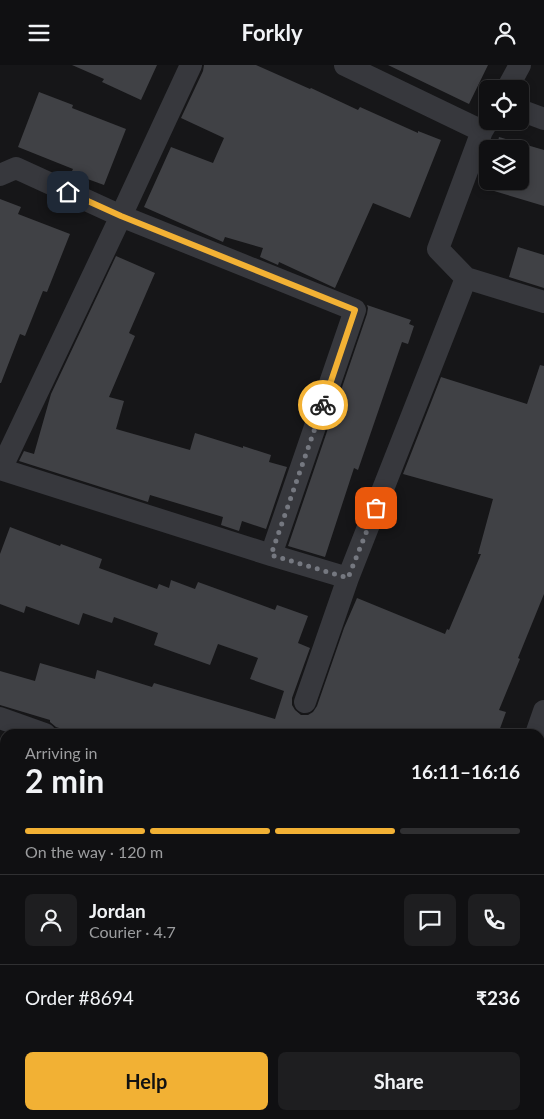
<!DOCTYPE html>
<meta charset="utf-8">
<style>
body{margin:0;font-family:Lato,sans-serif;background:#1e1e20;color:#f1f3f6;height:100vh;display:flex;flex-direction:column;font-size:19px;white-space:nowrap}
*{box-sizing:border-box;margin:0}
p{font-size:16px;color:#9c9d9f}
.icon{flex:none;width:28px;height:28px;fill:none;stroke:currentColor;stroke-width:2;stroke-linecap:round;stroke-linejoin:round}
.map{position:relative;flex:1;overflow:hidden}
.sheet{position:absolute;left:0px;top:664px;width:545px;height:391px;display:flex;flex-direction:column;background:#101012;border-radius:15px 15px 0 0;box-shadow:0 2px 8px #0003,0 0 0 1px #303032}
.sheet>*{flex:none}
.fabs{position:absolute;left:479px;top:15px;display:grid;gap:10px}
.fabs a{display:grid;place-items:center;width:50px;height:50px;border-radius:8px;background:#101012;box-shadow:0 2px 8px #0003,0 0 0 1px #303032;font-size:25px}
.pin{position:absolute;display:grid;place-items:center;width:42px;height:42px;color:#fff;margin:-21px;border-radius:10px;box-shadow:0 2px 8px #0006}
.courier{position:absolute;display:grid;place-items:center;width:50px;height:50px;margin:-25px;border:4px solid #f2b134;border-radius:50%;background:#fff;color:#222;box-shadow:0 1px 6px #0007}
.head em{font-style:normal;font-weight:700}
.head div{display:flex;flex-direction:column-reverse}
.head{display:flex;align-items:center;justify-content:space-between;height:85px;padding:0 25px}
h1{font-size:32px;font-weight:700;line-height:38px}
.bar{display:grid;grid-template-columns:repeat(4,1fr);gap:8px 5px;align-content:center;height:60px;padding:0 25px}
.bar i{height:6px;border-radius:4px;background:#303032}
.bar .current{background:#f2b134}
.bar p{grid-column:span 4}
.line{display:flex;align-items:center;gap:12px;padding:0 25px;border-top:1px solid #303032}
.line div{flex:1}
.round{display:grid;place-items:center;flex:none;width:52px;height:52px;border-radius:8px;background:#1e1e20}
.button{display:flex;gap:10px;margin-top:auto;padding:10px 25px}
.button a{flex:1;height:58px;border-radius:8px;background:#f2b134;color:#111;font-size:20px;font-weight:700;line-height:58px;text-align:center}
.button a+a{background:#1e1e20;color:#f1f3f6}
header{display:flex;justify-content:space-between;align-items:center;height:65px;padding:0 25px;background:#101012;font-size:22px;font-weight:700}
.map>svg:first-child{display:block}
.building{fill:#404145}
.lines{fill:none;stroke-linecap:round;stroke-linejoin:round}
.street{stroke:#37383d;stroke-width:22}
.primary{stroke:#53555c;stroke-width:28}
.done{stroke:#757880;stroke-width:5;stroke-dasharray:0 9}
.route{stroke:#f2b134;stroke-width:6}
</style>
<header><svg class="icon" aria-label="menu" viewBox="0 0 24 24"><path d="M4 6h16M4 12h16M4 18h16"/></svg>Forkly<svg class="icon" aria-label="person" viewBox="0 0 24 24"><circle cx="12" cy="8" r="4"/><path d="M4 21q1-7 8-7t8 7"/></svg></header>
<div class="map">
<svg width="544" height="1054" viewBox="0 0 544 1054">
<rect width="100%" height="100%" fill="#161618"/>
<path class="building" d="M72 0H157L141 35 102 17 104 14Z
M204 0H256L310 24 311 23 358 45 360 42 418 68V66L441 75 410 153 373 138 335 223 279 197 278 200 260 192 263 183 225 172 223 177 144 142 171 82 213 98 224 73 181 53 203 6Z
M388 0H488L469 39Z
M39 27 73 40 72 43 126 64 104 120 71 108 73 104 18 82Z
M499 72 544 85V141L484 123 488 110V116H520V84H496Z
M0 134 21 142 18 149 70 169 47 227 43 226 25 271 20 269 1 318H0Z
M518 182 544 190V223L509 212Z
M116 191 155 208 129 268 135 271 109 332 124 336 116 364 190 385 195 368 243 383V381L271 390 269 397 287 402 266 464 242 456 239 466 221 460 223 452 150 430 148 437 19 396 24 386 34 389 51 329Z
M367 240 411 255 409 259 414 261 408 279 402 277 358 405 354 403 325 492 288 481 367 249 368 243Z
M540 300 544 301V529L518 593 520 594 499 645 506 647 498 669H78L56 662 50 657V655L0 640V606L35 616 40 598 95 614 97 605 152 622 154 618 275 654 284 626 250 614 258 593 218 579 210 600 154 580 158 568 114 552 112 558 83 548 79 560 26 541 24 548 0 539V489L10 462 60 481 61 479 102 494 99 503 157 524 159 519 169 523 171 515 195 524 198 517 275 545 277 540 308 551 298 578 310 583 292 633V640L295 645 301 650H308L313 647 317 641 344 563 357 533 445 569 447 564 449 565 481 489H478L493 434 403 409 441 312 527 339Z"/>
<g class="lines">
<path class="street" d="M345 0 482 66 488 56
M507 24 520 0
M520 45 544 54
M0 110 16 103 121 151 355 245 271 490
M466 213 438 184 482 66
M0 404 271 490 348 513
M1 404 121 151 191 0
M305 637 348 513 466 213 544 237
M0 653 45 669
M536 669 544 646
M540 784 544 785
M540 888 544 890
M371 1054 372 1050"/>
<path class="primary" d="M0 839 5 842
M0 899 5 901
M321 1050 330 1054
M423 1050 431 1054"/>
</g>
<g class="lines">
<path class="done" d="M323 340 271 490 348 513 376 443"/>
<path class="route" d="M68 127 121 151 355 245 323 340"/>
</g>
</svg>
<div class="fabs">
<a><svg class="icon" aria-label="locate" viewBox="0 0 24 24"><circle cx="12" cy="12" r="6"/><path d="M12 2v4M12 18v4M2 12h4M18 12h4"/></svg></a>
<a><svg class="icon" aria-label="layers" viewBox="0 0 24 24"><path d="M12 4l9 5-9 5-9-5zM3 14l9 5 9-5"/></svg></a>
</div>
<div class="pin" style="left:376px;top:443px;background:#ea580c"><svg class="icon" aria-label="bag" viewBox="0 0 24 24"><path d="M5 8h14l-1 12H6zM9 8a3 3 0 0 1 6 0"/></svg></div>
<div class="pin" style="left:68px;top:127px;background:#1f2937"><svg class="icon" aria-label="home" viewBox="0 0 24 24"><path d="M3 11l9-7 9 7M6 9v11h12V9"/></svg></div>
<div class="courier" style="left:323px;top:340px"><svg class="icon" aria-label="bike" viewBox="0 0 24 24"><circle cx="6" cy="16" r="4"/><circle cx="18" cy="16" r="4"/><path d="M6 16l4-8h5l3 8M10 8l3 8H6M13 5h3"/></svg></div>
<section class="sheet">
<div class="head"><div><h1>2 min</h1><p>Arriving in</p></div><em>16:11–16:16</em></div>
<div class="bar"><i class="current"></i><i class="current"></i><i class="current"></i><i></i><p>On the way · 120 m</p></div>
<div class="line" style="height:90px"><a class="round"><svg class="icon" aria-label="person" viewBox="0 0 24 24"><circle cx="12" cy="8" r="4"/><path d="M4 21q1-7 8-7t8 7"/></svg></a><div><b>Jordan</b><p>Courier · 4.7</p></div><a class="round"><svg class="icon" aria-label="chat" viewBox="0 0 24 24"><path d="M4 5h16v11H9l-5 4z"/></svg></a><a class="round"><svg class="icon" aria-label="phone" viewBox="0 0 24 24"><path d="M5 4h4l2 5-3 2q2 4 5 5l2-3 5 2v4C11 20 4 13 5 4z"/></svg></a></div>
<div class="line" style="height:65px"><div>Order #8694</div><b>₹236</b></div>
<div class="button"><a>Help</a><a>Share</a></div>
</section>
</div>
